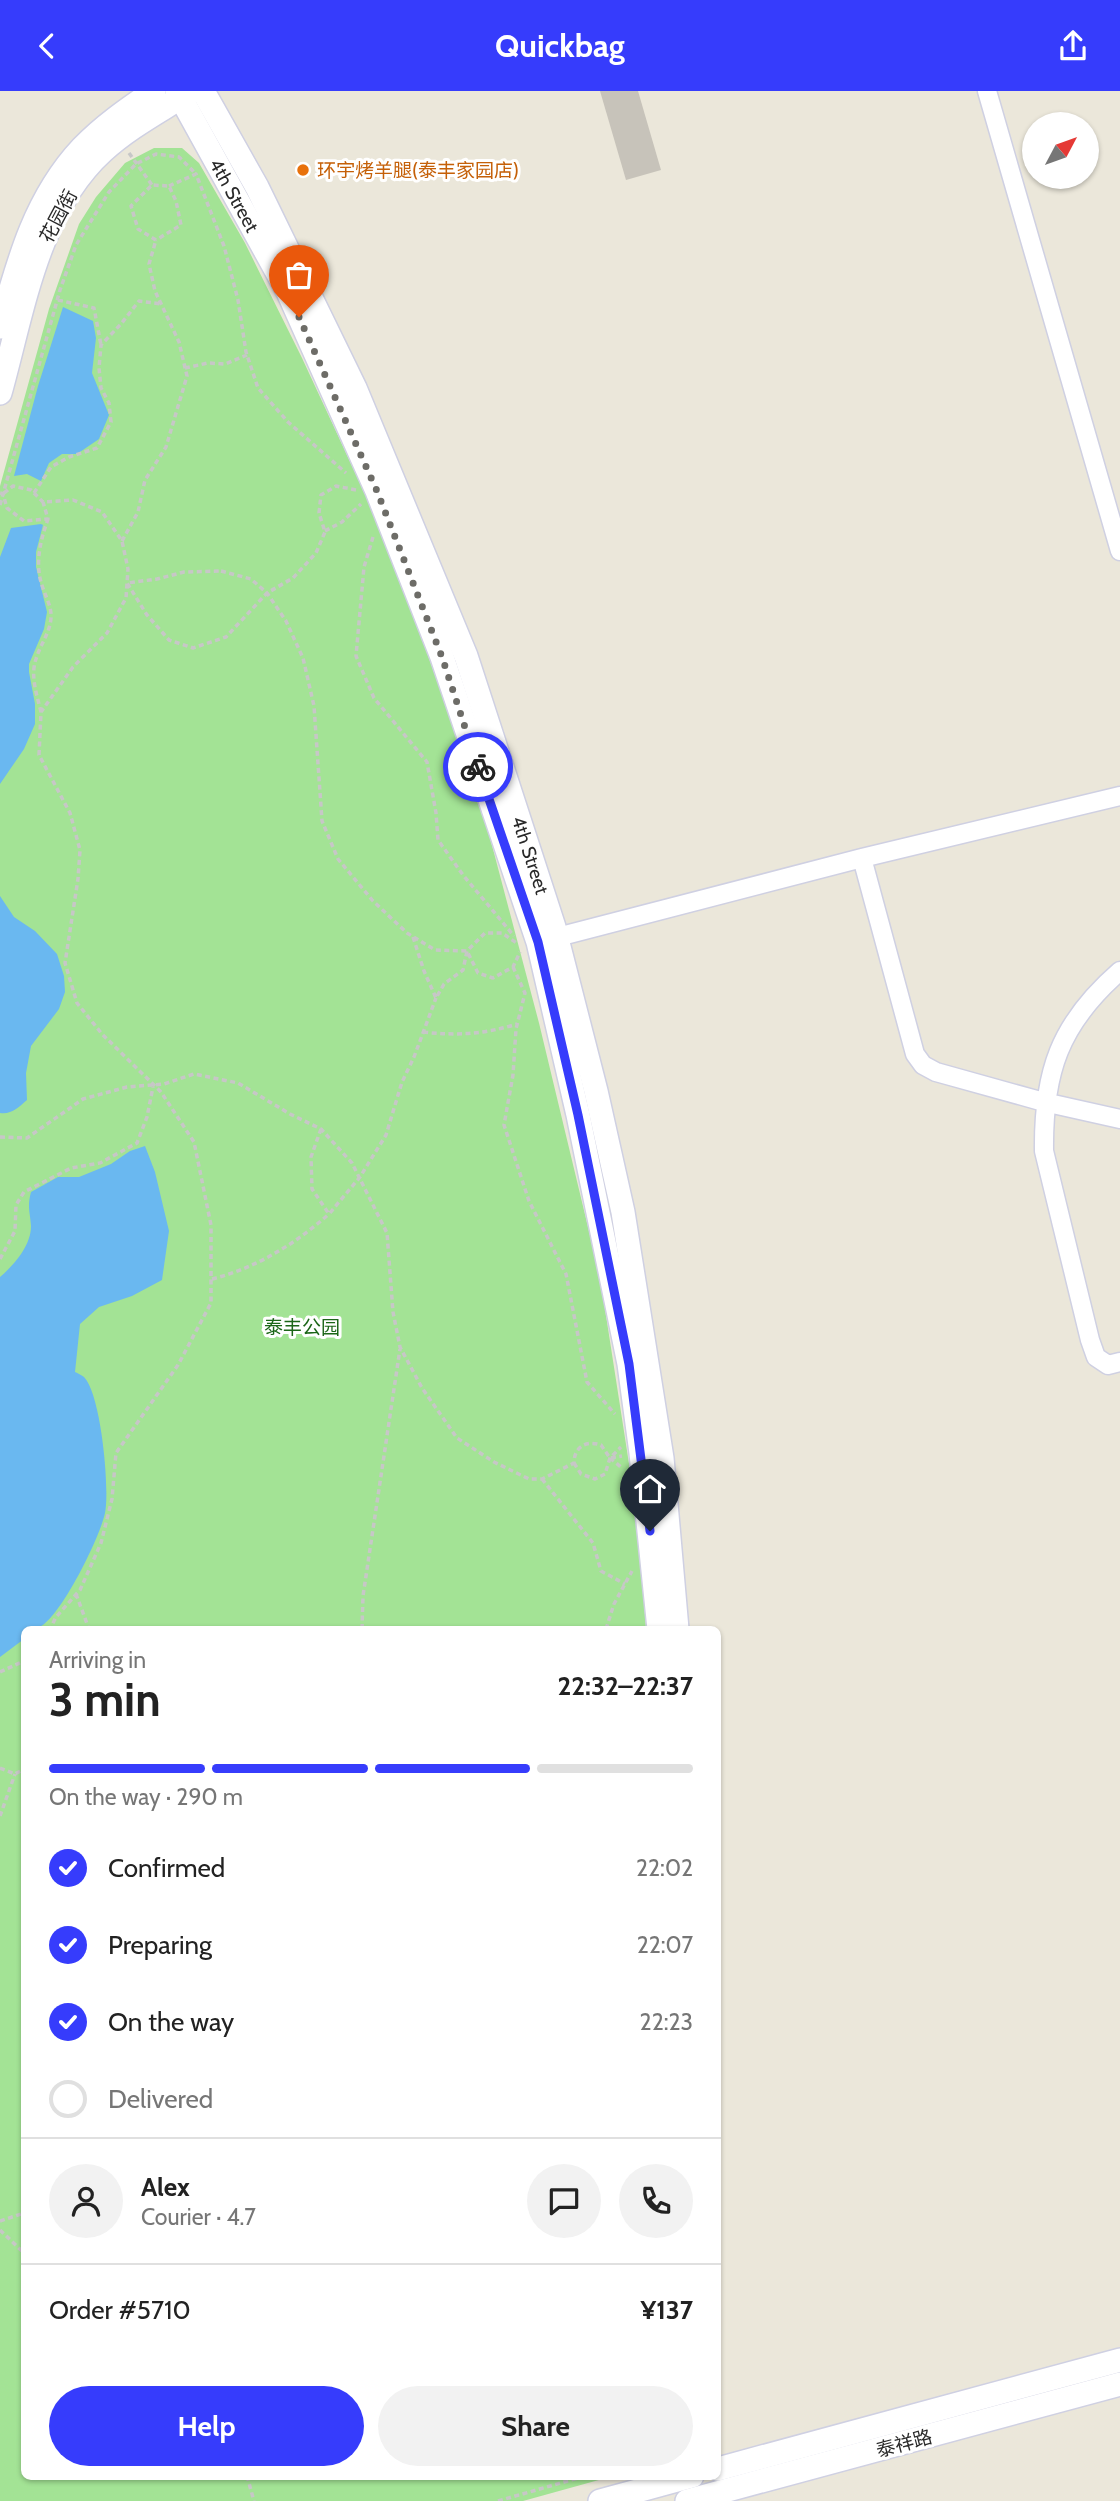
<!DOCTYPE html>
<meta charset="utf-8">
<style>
body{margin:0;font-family:Cabin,"Noto Sans SC",sans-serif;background:#f2f2f2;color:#222;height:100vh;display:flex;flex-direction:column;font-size:26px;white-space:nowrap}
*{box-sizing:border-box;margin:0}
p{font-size:23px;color:#767676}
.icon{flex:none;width:38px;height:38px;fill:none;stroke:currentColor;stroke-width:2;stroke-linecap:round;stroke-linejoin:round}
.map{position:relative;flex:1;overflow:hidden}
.details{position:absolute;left:21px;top:1535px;width:700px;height:854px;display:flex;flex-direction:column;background:#fff;border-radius:10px;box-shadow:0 2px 5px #0004}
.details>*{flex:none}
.needle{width:46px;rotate:49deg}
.buttons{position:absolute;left:1022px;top:21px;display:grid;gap:14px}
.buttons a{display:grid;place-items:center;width:77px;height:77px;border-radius:50%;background:#fff;box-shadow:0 2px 5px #0004;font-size:35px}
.pin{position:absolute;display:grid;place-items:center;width:60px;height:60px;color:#fff;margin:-72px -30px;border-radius:50% 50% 50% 0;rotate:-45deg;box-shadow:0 0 7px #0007}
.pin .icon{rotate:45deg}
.courier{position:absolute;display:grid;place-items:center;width:70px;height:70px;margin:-35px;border:5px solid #363cfc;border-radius:50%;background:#fff;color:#222;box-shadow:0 2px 9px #0007}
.head em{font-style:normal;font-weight:700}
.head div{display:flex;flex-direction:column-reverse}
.head{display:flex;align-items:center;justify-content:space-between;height:119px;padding:0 28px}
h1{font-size:46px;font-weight:700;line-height:52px}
.bar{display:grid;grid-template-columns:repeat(4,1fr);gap:10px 7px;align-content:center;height:84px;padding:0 28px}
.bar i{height:9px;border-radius:5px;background:#e0e0e0}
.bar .on{background:#363cfc}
.bar p{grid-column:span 4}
.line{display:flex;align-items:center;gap:18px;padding:0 28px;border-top:2px solid #e0e0e0}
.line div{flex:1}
.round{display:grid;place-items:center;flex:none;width:74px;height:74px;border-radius:37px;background:#f2f2f2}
ol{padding:0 28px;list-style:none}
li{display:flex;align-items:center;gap:21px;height:77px}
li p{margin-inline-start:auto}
li .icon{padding:7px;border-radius:50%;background:#363cfc;color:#fff;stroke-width:4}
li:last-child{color:#767676}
li i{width:38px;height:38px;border:4px solid #e0e0e0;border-radius:50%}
.primary-button{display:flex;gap:14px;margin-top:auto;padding:14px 28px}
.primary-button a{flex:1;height:80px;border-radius:42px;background:#363cfc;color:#fff;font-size:28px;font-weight:700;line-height:80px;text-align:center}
.primary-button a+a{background:#f2f2f2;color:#222}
header{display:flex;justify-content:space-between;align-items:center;height:91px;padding:0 28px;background:#363cfc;color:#fff;font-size:32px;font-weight:700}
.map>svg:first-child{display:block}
.green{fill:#a3e395}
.water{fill:#6ab8f0}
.building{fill:#c7c3ba}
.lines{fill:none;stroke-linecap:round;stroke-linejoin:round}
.minor-casing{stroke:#cfd0e2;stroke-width:21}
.tertiary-casing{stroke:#cfd0e2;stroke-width:26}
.path{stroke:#c7c7c7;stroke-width:3.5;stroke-dasharray:5 3.5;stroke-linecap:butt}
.minor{stroke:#fff;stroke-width:18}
.tertiary{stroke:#fff;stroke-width:23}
.done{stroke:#6d6c67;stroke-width:7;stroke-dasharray:0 12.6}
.route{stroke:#363cfc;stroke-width:9}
.food-dot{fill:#e8710a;stroke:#fff;stroke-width:2.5}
.labels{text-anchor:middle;stroke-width:6;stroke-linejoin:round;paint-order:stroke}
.food-label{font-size:19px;fill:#c56008;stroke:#fff;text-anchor:start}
.street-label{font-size:19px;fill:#292929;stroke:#fff}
.park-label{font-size:19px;fill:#1c6618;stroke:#fff}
</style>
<header><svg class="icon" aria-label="back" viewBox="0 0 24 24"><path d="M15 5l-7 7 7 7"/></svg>Quickbag<svg class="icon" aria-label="share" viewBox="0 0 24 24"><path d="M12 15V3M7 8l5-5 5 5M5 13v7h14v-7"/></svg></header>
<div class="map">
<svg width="1120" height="2410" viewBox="0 0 1120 2410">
<rect width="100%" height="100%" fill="#ebe7da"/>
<path class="green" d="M154 57H182L199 72 245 152 302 267 385 446 447 617 489 743 539 932 600 1186 639 1437 646 1538H24V2385H607L606 2387 523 2410H0V395L49 218 79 133 96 106 125 72Z"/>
<path class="water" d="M63 216 93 230 96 247 92 282 109 324 99 348 77 363H62L49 372 41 390 27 383 14 385 38 295Z
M41 433 43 434 36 461V476L47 521 44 538 29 573V581L35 613V633L24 658 0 693V466L11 437Z
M0 805 14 826 35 840 57 863 64 885 65 901 59 918 31 955 26 982 27 1009C19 1016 11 1024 0 1022Z
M145 1055 155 1081 169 1140 162 1189 132 1205 99 1216 80 1233 75 1281C78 1282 81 1284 84 1286 101 1303 110 1398 105 1422 100 1446 62 1524 40 1536 35 1539 30 1538 24 1538V1548L0 1566V1186C14 1174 31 1155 31 1135 30 1120 27 1116 31 1101L58 1086H79L111 1073 130 1060Z"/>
<path class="building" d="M600 0H638L661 79 626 89Z"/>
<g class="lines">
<g class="minor-casing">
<path id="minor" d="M987 0 1120 460
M862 767 915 963 923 974 936 981 1044 1011 1120 1028
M546 849 862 767 1120 705
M1120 880C1059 933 1043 982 1044 1060L1090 1249 1096 1266 1108 1274 1120 1271"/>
</g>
<g class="tertiary-casing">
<g id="tertiary">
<path id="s1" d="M177 0 288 201 377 400 442 566 538 851 578 1024 629 1273 641 1362 659 1538"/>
<path id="s2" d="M203 0 257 96 355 297 466 565 554 836 596 1000 623 1121 662 1367 677 1538"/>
<path d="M0 236C18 171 35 107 82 57 103 35 129 17 154 0"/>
<path d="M0 302C23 220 37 120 103 60 129 36 162 19 191 0"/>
<path d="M718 2378 1120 2269"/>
<path d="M600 2410 692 2385"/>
<path d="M687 2410 1120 2293"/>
</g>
</g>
<path class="path" d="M129 62 152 94
M169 95 196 83 224 155 238 209 246 261 258 297 288 331 346 382
M58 209 94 217 101 254
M185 277 208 272 225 273 247 264
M356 399 336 395 321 404 319 422 325 441 316 462 293 487 267 502 286 530 303 567 314 615 322 730 338 768 373 810 407 842 435 859 467 860 478 882 493 887 513 876 520 861
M0 402 3 403 7 417 24 430 48 428 43 411 73 409 102 421 122 450 128 478 126 507 107 542 73 576 41 621 39 664 70 722 80 759 78 788 65 872 77 912 102 943 161 1001 194 1051 211 1134V1212L178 1274 116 1362 112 1408 101 1452 80 1499 56 1526 50 1538
M4 402 13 395 31 399 43 411
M34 402 51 376 69 366 97 357 111 331 109 312 101 297 99 277 101 254 121 233 139 210 161 213
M0 414 60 199 76 154 109 101 136 73 156 63 179 66 196 83 197 82
M325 440 342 431 361 413
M373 446 364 476 356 565 374 607 427 671 436 722 438 749 463 784 514 845
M122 450 138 421 145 389 166 356 187 285 179 251 155 200 149 173 156 149 138 138 131 115 152 94 169 95 176 110 181 134 156 149
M221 480 251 488 267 502 226 546 193 557 169 549 147 524 127 492 157 488 184 481Z
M41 621C37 604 30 585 36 568 40 554 50 542 51 527 52 515 44 503 41 491 35 470 41 448 48 428
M413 846 424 880 436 907 444 893 463 879 467 860 485 842H502L518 853
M513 876 525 902 516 938 513 984 504 1034 529 1110 566 1183 587 1291 615 1323
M423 941C457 945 485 943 517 933
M321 1038 311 1066 312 1098 329 1123 360 1086 386 1044 402 991 414 966 436 907
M0 1046 27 1047 83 1008 127 996 164 993 194 983 238 992 290 1023 321 1038 352 1072 387 1142 393 1221 400 1256 422 1297 457 1347 494 1371 529 1388H542L574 1372C574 1356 586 1349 601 1354L610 1367 622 1365
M0 1168 15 1140 16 1114 24 1101 71 1077 100 1072 137 1052 147 1026 153 996
M212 1188C256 1177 295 1153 329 1123
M610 1367 622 1377
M574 1372 581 1383 595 1388 605 1383 610 1367 621 1356
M542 1388 593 1452 601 1480 625 1493
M76 1503 89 1538
M362 1538 363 1505 400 1258
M606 1538 614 1513 632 1480
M0 1581 24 1570
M0 1677 15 1683 24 1678
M0 1725 15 1683
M0 2130 24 2122
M0 2139 24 2162
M247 2385 254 2410
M498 2410 585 2385"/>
<use href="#minor" class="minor"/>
<use href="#tertiary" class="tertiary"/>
</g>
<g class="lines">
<path class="done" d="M299 226 377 400 442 566 478 676"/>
<path class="route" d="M478 676 538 851 578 1024 629 1273 650 1440"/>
</g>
<circle class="food-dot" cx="303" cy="79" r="7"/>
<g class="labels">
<g class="food-label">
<text x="317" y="86">环宇烤羊腿(泰丰家园店)</text>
</g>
<g class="street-label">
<text dy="7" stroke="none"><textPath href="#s1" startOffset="119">4th Street</textPath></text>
<text transform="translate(58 125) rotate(-62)" y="7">花园街</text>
<text dy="7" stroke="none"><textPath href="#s2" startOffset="833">4th Street</textPath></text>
<text transform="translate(904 2352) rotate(-15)" y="7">泰祥路</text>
</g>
<g class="park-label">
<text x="302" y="1243">泰丰公园</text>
</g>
</g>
</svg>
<div class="buttons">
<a><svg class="needle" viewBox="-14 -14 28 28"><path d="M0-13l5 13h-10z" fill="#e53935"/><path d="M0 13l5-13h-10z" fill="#767676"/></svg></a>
</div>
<div class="pin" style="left:299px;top:226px;background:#ea580c"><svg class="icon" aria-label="bag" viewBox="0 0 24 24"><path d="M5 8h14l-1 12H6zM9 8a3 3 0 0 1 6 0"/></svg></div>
<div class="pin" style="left:650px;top:1440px;background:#1f2937"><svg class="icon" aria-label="home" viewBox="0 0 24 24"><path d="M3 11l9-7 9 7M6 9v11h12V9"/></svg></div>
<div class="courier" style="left:478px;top:676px"><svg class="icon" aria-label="bike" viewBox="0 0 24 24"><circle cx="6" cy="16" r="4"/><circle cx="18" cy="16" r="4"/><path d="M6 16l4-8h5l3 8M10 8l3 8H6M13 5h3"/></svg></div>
<section class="details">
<div class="head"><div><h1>3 min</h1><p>Arriving in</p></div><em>22:32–22:37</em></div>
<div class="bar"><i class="on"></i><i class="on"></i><i class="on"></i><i></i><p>On the way · 290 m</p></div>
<ol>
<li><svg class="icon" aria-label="check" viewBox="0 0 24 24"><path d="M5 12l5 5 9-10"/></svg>Confirmed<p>22:02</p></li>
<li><svg class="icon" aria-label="check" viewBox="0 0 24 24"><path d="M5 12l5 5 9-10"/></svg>Preparing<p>22:07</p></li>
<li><svg class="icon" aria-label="check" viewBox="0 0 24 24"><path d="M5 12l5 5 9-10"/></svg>On the way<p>22:23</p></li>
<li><i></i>Delivered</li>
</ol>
<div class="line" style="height:126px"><a class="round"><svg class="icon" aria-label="person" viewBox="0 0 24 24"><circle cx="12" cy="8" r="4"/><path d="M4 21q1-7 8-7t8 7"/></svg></a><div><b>Alex</b><p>Courier · 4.7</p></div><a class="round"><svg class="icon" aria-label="chat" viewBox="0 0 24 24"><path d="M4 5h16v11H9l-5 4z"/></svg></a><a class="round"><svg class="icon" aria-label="phone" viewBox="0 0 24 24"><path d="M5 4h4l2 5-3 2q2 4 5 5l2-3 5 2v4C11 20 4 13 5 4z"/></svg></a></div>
<div class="line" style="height:91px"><div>Order #5710</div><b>¥137</b></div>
<div class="primary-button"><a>Help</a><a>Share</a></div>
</section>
</div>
